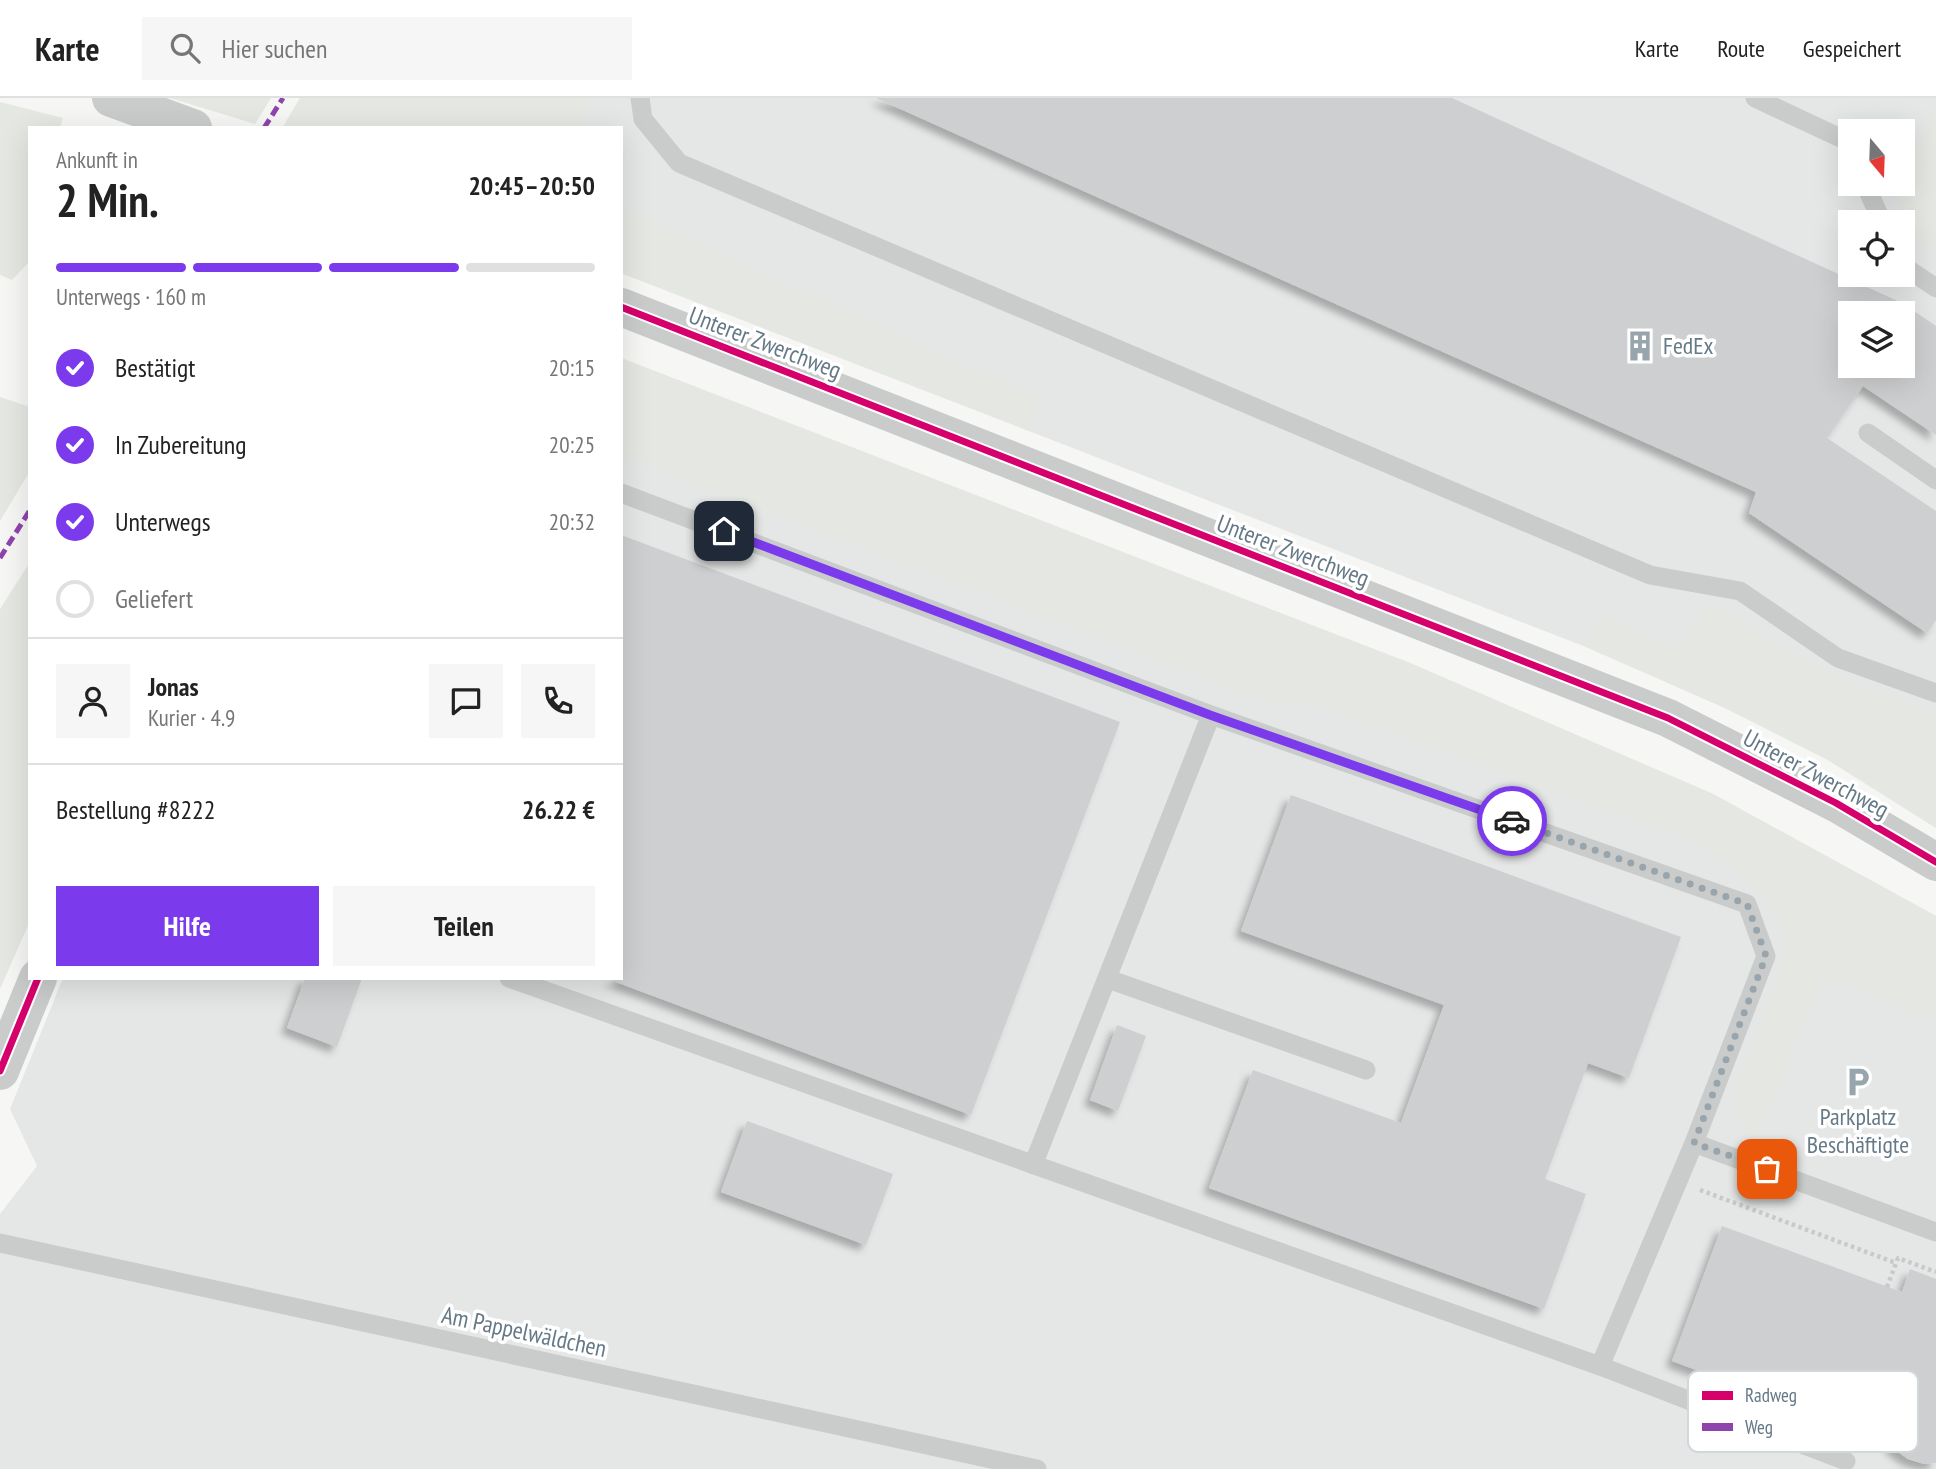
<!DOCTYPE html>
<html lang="de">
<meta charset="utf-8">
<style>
body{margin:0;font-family:"PT Sans Narrow",sans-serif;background:#f6f6f6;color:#222;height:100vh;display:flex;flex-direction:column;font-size:26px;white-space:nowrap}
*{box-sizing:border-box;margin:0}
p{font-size:23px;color:#767676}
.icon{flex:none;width:38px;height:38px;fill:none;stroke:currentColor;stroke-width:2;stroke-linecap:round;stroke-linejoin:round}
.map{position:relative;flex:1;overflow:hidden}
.side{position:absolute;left:28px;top:28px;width:595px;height:854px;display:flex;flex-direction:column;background:#fff;border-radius:0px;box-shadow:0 7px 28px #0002}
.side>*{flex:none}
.needle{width:46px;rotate:161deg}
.buttons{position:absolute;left:1838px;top:21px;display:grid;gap:14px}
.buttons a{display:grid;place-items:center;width:77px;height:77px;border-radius:0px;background:#fff;box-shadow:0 7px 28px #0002;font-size:35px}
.pin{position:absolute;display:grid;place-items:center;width:60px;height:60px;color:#fff;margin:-30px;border-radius:14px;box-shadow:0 4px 10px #0006}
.courier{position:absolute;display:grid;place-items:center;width:70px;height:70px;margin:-35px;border:5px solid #7c3aed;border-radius:50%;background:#fff;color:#222;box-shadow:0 2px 9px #0007}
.head em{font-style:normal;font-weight:700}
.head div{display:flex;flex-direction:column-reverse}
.head{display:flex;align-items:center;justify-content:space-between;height:119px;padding:0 28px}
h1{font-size:46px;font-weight:700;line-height:52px}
.bar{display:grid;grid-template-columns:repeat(4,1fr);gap:10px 7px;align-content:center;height:84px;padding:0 28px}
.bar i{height:9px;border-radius:5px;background:#e0e0e0}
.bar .on{background:#7c3aed}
.bar p{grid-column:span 4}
.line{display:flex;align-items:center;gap:18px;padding:0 28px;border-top:2px solid #e0e0e0}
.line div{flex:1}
.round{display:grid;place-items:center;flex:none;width:74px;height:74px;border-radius:0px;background:#f6f6f6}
ol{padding:0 28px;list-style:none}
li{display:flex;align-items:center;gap:21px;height:77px}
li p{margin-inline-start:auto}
li .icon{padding:7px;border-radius:50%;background:#7c3aed;color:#fff;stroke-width:4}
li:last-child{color:#767676}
li i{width:38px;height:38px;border:4px solid #e0e0e0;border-radius:50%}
.button{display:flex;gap:14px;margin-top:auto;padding:14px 28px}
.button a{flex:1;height:80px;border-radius:0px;background:#7c3aed;color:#fff;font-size:28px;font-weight:700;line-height:80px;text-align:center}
.button a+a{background:#f6f6f6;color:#222}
header{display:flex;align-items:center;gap:42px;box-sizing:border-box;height:98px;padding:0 35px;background:#fff;border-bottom:2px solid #e0e0e0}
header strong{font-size:33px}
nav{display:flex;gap:38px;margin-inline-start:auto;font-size:24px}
.search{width:490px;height:63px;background:#f6f6f6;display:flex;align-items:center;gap:18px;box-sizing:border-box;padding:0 24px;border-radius:0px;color:#767676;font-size:26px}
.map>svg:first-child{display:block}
.built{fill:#e5e6e6;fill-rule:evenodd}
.green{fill:#e5e8e2}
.building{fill:#cdcfd0;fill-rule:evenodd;filter:url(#shadow)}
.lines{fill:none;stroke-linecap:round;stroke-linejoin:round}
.path{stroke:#c7c9ca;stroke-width:4.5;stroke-dasharray:3.5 3.5;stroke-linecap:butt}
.lane{stroke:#cacccc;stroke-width:19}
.street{stroke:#cacccc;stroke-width:38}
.quiet{stroke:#8e44ad;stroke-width:5;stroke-dasharray:10 5;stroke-linecap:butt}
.cycleway-casing{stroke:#fff;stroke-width:11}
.cycleway{stroke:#d6006c;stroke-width:7}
.done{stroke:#98a5ad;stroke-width:7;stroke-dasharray:0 12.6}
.route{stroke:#7c3aed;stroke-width:9}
.labels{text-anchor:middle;stroke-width:7;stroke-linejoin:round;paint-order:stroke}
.street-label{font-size:24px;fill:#657986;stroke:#fff}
.poi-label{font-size:24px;fill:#657986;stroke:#fff;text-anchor:start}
.key{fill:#fff;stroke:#d1d7db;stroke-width:2}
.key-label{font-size:19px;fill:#657986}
</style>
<header>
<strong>Karte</strong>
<div class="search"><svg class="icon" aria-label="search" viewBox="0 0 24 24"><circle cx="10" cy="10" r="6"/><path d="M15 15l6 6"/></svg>Hier suchen</div>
<nav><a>Karte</a><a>Route</a><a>Gespeichert</a></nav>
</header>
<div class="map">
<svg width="1936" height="1371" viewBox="0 0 1936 1371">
<defs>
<filter id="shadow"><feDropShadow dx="-6" dy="6" stdDeviation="3.5" flood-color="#0004"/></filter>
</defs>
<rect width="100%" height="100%" fill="#f6f6f5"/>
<path class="built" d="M523 0H1936V730L1828 662 1725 610 1586 549 621 175V30H508ZM1850 33H1902V86H1850ZM1850 124H1902V177H1850ZM1850 215H1902V268H1850Z
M621 260 1410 565 1713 696 1936 818V1371H0V1116L37 1068 10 1011 63 880H621Z"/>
<path class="green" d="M170 0H271L255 26Z
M300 0H591L577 30H282Z
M0 4 63 20 60 30H30V163L12 182 0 177Z
M1936 15V152L1915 137 1895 93 1898 86H1902V79Z
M621 110 1038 299 1032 334 621 175Z
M621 260 1410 565 1713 696 1936 818V923L1822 878 1757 1044 1738 1025 1735 994 1778 878 1784 849 1780 822 1758 791 1701 747 1303 603 1279 609 621 358Z
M0 299 30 309V373L0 423Z
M30 464V823L0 891V511Z
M1708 506 1829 574 1936 616V730L1828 662 1725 610 1586 549 1599 518 1679 549Z"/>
<path class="building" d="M876 0H1452L1902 205 1936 228V337L1863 288 1827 340 1936 413V522L1927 535 1749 415 1756 394ZM1850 215H1902V268H1850Z
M621 437 1120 624 971 1017 608 881 621 880Z
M1291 697 1681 839 1629 980 1588 965 1545 1081 1586 1096 1544 1211 1209 1090 1253 972 1401 1025 1444 907 1241 833Z
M305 880H362L337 949 287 930Z
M1117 927 1146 938 1118 1013 1090 1002Z
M747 1023 893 1076 866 1147 721 1094Z
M1722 1128 1902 1194 1910 1171 1936 1181V1365L1924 1366 1908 1361 1894 1351 1884 1336 1880 1340 1672 1263Z"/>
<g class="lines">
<path class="path" d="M1700 1092 1896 1165
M1887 1189 1898 1160 1936 1174"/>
<path class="lane" d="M640 0 643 21 679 65 1650 477 1740 493 1838 560 1936 595
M1755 0 1847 43 1850 49
M1865 86 1882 124
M1902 167 1936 190
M1868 335 1936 382
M509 880 1600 1268 1694 1045 1766 858 1747 806 1211 617 621 395
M1108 881 1366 972
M1694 1045 1936 1134
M1033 1067 1211 617
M0 1145 1037 1371
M1600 1268 1846 1363"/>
<path class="street" d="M111 0 193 30
M621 209 1668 620 1836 705 1936 764
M0 973 38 880"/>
<path class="quiet" d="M264 30 283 0
M0 460 30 412"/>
<g class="cycleway-casing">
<path id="cycleway" d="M621 209 1668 620 1836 705 1936 764
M0 973 38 880"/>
</g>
<use href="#cycleway" class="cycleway"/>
</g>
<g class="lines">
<path class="done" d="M1512 723 1747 806 1766 858 1694 1045 1767 1071"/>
<path class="route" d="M724 433 1210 617 1512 723"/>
</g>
<defs>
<g id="building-bare" transform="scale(2.415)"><path d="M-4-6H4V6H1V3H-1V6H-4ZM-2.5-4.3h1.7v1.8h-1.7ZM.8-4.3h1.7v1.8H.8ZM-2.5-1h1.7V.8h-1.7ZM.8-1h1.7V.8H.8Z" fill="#98a5ad" stroke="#fff" stroke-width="2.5" paint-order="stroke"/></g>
<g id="parking-bare" transform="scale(2.415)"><path d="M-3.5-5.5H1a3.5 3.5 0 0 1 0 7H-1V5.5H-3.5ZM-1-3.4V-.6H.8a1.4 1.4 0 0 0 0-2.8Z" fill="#98a5ad" stroke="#fff" stroke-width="2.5" paint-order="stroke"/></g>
</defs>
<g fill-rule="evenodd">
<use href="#building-bare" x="1640" y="248"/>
<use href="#parking-bare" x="1858" y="984"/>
</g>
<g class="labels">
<g class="street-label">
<text transform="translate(765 245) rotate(21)" y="8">Unterer Zwerchweg</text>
<text transform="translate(1293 453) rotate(21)" y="8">Unterer Zwerchweg</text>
<text transform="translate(1816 676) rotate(28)" y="8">Unterer Zwerchweg</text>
<text transform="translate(524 1234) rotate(12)" y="8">Am Pappelwäldchen</text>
</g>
<g class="poi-label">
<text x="1663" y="256">FedEx</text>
<text x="1858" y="1027" text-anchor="middle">Parkplatz<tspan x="1858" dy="28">Beschäftigte</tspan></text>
</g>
</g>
<rect x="1688" y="1273" width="230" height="81" rx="10" class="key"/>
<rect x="1702" y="1293" width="31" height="9" fill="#d6006c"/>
<rect x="1702" y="1325" width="31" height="8" fill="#8e44ad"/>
<g class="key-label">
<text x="1745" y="1304">Radweg</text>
<text x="1745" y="1336">Weg</text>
</g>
</svg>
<div class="buttons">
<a><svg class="needle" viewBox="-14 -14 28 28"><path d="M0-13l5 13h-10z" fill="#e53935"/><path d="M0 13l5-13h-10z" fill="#767676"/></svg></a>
<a><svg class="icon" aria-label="locate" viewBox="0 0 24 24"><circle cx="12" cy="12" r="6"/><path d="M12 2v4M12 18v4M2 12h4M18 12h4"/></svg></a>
<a><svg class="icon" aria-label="layers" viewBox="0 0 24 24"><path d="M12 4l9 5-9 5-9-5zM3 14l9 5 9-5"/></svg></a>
</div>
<div class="pin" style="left:1767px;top:1071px;background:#ea580c"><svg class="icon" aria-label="bag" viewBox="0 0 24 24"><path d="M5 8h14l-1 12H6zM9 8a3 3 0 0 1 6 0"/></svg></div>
<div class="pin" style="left:724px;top:433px;background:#1f2937"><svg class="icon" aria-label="home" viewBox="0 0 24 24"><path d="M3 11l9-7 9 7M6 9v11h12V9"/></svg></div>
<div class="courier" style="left:1512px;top:723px"><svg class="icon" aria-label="car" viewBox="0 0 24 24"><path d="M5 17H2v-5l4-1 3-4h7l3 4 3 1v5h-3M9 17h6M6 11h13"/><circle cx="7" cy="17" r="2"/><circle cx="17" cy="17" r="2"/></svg></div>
<section class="side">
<div class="head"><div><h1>2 Min.</h1><p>Ankunft in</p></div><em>20:45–20:50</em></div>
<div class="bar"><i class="on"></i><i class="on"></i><i class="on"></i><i></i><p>Unterwegs · 160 m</p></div>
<ol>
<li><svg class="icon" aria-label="check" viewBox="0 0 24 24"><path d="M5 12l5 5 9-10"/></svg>Bestätigt<p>20:15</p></li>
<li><svg class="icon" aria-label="check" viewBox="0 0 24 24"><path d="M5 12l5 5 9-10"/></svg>In Zubereitung<p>20:25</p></li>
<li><svg class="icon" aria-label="check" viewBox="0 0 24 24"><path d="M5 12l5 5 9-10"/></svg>Unterwegs<p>20:32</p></li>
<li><i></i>Geliefert</li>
</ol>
<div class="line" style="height:126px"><a class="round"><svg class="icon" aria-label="person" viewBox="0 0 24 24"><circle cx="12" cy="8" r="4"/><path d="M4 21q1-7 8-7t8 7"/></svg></a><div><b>Jonas</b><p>Kurier · 4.9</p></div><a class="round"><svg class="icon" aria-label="chat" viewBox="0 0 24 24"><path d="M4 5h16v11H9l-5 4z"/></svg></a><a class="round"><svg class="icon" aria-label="phone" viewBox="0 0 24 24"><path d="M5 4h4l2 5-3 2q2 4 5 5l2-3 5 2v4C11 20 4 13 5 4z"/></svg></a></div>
<div class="line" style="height:91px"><div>Bestellung #8222</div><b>26.22 €</b></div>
<div class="button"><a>Hilfe</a><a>Teilen</a></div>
</section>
</div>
